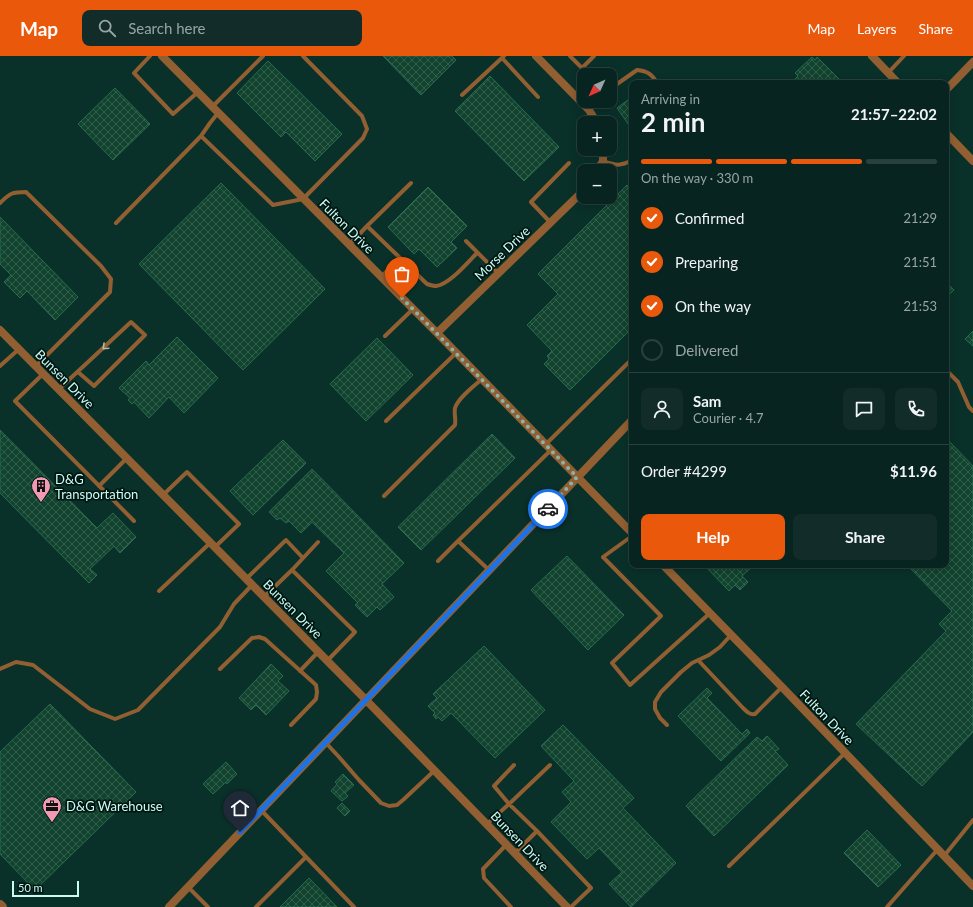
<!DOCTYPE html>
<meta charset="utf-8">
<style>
body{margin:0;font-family:Lato,sans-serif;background:#112c29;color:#f1f3f6;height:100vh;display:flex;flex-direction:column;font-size:15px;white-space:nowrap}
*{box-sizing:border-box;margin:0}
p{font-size:13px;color:#98a4a5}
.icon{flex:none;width:22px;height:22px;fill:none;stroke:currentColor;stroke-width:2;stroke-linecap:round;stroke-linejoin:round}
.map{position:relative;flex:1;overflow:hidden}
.sheet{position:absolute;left:629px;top:24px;width:320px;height:488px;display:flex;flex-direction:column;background:#082420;border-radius:8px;box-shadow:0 2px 10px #0003,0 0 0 1px #29413e}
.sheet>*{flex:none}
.needle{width:26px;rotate:225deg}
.controls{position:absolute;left:577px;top:12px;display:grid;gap:8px}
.controls a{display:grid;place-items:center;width:40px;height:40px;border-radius:8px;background:#082420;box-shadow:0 2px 10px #0003,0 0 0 1px #29413e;font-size:20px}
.scale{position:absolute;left:12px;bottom:10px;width:67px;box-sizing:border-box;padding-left:4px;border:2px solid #cafdf2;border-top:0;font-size:11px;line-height:14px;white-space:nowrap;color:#cafdf2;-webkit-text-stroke:3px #001613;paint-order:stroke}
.pin{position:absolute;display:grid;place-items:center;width:34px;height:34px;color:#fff;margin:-41px -17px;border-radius:50% 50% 50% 0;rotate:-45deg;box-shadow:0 0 4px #0007}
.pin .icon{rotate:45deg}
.courier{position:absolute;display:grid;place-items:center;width:40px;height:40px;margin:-20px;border:3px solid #1a73e8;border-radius:50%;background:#fff;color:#222;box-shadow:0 1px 5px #0007}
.overview em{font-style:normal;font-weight:700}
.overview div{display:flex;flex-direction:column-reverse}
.overview{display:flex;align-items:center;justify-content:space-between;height:68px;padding:0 12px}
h1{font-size:26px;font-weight:700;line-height:30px}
.bar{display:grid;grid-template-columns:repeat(4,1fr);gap:6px 4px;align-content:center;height:48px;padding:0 12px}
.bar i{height:5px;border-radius:3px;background:#29413e}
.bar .on{background:#ea580c}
.bar p{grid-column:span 4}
.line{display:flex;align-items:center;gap:10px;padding:0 12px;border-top:1px solid #29413e}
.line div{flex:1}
.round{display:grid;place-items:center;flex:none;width:42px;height:42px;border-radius:8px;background:#112c29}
ol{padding:0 12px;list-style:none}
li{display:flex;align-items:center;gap:12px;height:44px}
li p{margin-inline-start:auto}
li .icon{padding:4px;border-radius:50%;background:#ea580c;color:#fff;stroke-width:4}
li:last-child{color:#98a4a5}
li i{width:22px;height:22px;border:2px solid #29413e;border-radius:50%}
.primary-button{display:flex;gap:8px;margin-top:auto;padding:8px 12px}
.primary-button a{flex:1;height:46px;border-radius:8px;background:#ea580c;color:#fff;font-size:16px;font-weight:700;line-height:46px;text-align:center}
.primary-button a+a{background:#112c29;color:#f1f3f6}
header{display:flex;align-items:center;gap:24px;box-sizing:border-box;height:56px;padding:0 20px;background:#ea580c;color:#fff}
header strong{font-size:19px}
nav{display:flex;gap:22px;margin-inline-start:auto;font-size:14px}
.search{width:280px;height:36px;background:#112c29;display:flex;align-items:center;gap:10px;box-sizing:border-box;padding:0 14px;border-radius:8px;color:#98a4a5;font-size:15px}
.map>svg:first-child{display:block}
.building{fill:url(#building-cross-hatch);stroke:#276d4e}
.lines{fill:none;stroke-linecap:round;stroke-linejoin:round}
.service{stroke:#915f32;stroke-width:4}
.minor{stroke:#915f32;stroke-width:8}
.tertiary{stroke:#915f32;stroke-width:10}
.oneway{stroke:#b3bea5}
.done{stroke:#87b5ac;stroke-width:4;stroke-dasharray:0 7.2}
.route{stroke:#1a73e8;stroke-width:5}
.labels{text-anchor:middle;stroke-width:3.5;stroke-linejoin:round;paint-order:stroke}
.street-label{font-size:13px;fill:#cafdf2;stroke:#001613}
.poi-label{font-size:13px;fill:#cafdf2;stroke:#001613;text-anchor:start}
</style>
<header>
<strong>Map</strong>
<div class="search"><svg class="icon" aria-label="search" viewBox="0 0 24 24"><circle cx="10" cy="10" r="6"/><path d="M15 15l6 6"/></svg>Search here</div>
<nav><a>Map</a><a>Layers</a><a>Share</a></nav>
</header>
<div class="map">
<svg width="973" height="851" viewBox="0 0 973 851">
<defs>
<pattern id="building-cross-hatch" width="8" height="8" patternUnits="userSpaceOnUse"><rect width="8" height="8" fill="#11432e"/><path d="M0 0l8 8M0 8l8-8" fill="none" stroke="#325f4d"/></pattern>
</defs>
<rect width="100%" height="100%" fill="#0a302a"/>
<path class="building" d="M383 0H452L456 4 421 39Z
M812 1 815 4 817 1 843 27H800L795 23 798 20 795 17Z
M268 5 342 78 315 105 286 76 281 81 237 37Z
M490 20 559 91 524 125 455 55Z
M115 32 150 68 113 104 78 68Z
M632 41V71L631 72 617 52Z
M221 127 325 233 243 314 139 208Z
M627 129 632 134V272L570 334 544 308 549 303 547 300 552 295 527 269 558 238 538 218Z
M428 131 467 170 451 186 457 192 437 211 419 193 414 198 388 171Z
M0 161 78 241 55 264 27 235 20 242 4 226 11 219 0 208Z
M946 226 954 234 946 241Z
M973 275V290L965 283Z
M177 281 218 322 184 357 169 341 149 362 134 346 132 348 128 344 130 342 119 332 146 305 149 309Z
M377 282 413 319 366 365 330 328Z
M0 374 97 472 113 457 136 481 120 497 114 490 90 513 97 519 89 527 0 437Z
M492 378 515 402 421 494 398 471Z
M946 382 973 410V676L922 730 856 668 946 575 939 568 952 555 907 509H946Z
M283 384 306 407 253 459 230 435Z
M312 413 404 507 382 528 394 541 380 554 377 551 367 561 355 549 358 547 326 515 344 497 312 466 301 477 289 465 286 467 280 462 277 464 269 456Z
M567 500 624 559 588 594 531 534Z
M704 509H754L742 520 748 526 740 534 735 529 729 535Z
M484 590 545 654 495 702 451 657 442 665 438 661 436 663 433 659 435 657 428 650 437 642 433 638Z
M271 608 283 620 278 625 289 635 266 659 256 649 251 654 239 642Z
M707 632 712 637 707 642 742 678 747 673 750 677 721 705 678 660Z
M50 648 136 736 35 834 0 798V696Z
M563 669 634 742 623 752 676 807 631 851 609 828 622 816 599 792 587 803 551 766 571 746 562 736 574 725 541 690Z
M767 680 779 693 775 695 788 709 714 780 686 750 757 681 762 685Z
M226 706 237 718 227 728 226 726 213 738 203 728Z
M343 718 354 729 345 737 348 740 342 745 331 735 337 728 335 726Z
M342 747 350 755 345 760 337 752Z
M867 774 901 809 878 831 844 797Z
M309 822 337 851H280Z"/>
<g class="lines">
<path class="service" d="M150 0 134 17 173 58 198 36
M570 0 582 12 594 0
M502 2 538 41
M888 17 904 0
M610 33 637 14C647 15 652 18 657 27
M462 39 504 0
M586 50 593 45
M212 51 263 0
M218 57 210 67 201 80 273 149 303 143 363 82 367 73 362 60 303 0
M603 105C615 109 620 111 632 104
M411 127 367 170 427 228C430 229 433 230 436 230 449 229 468 206 477 197
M0 147C10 137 12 136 26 136L101 210 111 223 110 236 36 310
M550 166 531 146 569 107
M116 167 201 80
M466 185 498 217
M349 189 367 170
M381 221 400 202
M385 280 413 253
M0 310 19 293
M946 314 958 326 969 351 973 355
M43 318 15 345 134 465
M59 333 131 266 145 279 94 330 78 316
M386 365 456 297
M546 388 632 303
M99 430 127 402
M163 439 187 416 239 468 215 491
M384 440 455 369C456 363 454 358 455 352 458 342 474 330 482 323
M632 480 603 501 661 560 612 607 630 629 710 557
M318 486 292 514 355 576 327 605
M438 505 458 485
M489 514 458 485 551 394
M246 523 286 484 303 502
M159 535 210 487
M264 541 293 513
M698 604 743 652C747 656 750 659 755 658L782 631
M0 613 16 606 33 609 90 653 115 663 138 654 220 571 234 548 252 529
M220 613 252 582 259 581 265 583 316 629 317 636 316 643 291 669
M300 615 318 596
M667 669 660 662 655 653V646L661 636 681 616 692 607 709 599 720 591 731 579
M326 687 339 701 359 724 381 747 389 750 397 749 403 744 434 715
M514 709 494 730 509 748 537 775 591 832 571 851
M261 754 354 851
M487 768 509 748 550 709
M506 789 483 813 484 822 511 851
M515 797 537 775
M944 800 973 764
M729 810 845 697
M188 831 208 851
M256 851 306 801
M887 851 938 793"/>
<path class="minor" d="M162 0 437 277 632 477
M536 0 589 54 597 67
M872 0 898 27
M946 34 973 6
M946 77 973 105
M597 115 603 105V93
M0 274 366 644 567 851
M437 277 584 134
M663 509 782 631 973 830
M169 851 366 644 632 364"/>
<path class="tertiary" d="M0 849 2 851"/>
</g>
<defs><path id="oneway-chevron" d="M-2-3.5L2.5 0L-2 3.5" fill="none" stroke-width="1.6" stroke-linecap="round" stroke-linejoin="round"/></defs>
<use class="oneway" href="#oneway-chevron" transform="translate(105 291) rotate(137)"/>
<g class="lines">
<path class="done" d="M402 242 577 421 548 453"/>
<path class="route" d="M240 776 548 453"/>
</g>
<defs>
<g id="building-pin" transform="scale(1)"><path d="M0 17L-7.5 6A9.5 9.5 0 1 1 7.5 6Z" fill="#f19ab3" stroke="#001613"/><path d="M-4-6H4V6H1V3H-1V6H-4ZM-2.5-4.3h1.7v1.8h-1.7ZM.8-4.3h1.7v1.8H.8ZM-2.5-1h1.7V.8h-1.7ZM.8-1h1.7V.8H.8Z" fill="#111"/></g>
<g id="office-pin" transform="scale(1)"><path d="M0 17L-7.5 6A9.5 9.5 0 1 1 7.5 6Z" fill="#f19ab3" stroke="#001613"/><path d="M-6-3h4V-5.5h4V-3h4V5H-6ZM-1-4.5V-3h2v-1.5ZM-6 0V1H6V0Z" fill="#111"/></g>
</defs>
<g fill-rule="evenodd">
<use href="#building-pin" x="41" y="430"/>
<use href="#office-pin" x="52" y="750"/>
</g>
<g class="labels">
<g class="street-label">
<text transform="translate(347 170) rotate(45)" y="5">Fulton Drive</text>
<text transform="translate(502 197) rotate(-44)" y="5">Morse Drive</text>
<text transform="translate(65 323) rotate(45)" y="5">Bunsen Drive</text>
<text transform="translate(293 553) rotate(45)" y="5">Bunsen Drive</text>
<text transform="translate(827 661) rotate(46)" y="5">Fulton Drive</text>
<text transform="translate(520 785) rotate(46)" y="5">Bunsen Drive</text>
</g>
<g class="poi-label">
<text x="55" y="428">D&amp;G<tspan x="55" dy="15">Transportation</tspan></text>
<text x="66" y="755">D&amp;G Warehouse</text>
</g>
</g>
</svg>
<div class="controls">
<a><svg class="needle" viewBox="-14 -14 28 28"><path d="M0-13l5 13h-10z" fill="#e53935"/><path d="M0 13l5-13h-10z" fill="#98a4a5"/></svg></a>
<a>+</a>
<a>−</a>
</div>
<div class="scale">50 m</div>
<div class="pin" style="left:402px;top:242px;background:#ea580c"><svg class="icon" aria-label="bag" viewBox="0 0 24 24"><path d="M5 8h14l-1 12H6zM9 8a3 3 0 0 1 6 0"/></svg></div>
<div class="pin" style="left:240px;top:776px;background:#1f2937"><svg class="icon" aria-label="home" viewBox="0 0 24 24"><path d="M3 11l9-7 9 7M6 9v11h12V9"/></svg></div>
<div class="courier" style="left:548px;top:453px"><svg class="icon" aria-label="car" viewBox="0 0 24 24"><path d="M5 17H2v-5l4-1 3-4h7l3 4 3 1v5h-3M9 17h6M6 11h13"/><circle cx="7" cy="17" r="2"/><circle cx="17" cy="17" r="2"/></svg></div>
<section class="sheet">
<div class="overview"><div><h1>2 min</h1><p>Arriving in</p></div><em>21:57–22:02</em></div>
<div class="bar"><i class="on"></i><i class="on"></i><i class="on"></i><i></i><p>On the way · 330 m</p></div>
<ol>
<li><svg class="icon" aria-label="check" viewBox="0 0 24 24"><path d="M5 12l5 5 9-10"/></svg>Confirmed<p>21:29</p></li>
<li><svg class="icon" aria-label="check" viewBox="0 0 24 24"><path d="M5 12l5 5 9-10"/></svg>Preparing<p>21:51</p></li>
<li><svg class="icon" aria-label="check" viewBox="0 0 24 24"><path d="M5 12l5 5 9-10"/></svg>On the way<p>21:53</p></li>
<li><i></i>Delivered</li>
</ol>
<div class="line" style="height:72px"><a class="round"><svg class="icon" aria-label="person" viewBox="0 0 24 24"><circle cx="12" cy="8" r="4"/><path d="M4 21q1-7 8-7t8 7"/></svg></a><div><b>Sam</b><p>Courier · 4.7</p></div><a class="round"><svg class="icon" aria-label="chat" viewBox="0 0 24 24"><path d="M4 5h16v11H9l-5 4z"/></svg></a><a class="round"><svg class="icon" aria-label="phone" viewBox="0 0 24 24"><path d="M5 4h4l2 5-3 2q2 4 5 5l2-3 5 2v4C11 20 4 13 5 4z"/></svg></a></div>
<div class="line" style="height:52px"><div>Order #4299</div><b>$11.96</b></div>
<div class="primary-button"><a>Help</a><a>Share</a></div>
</section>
</div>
